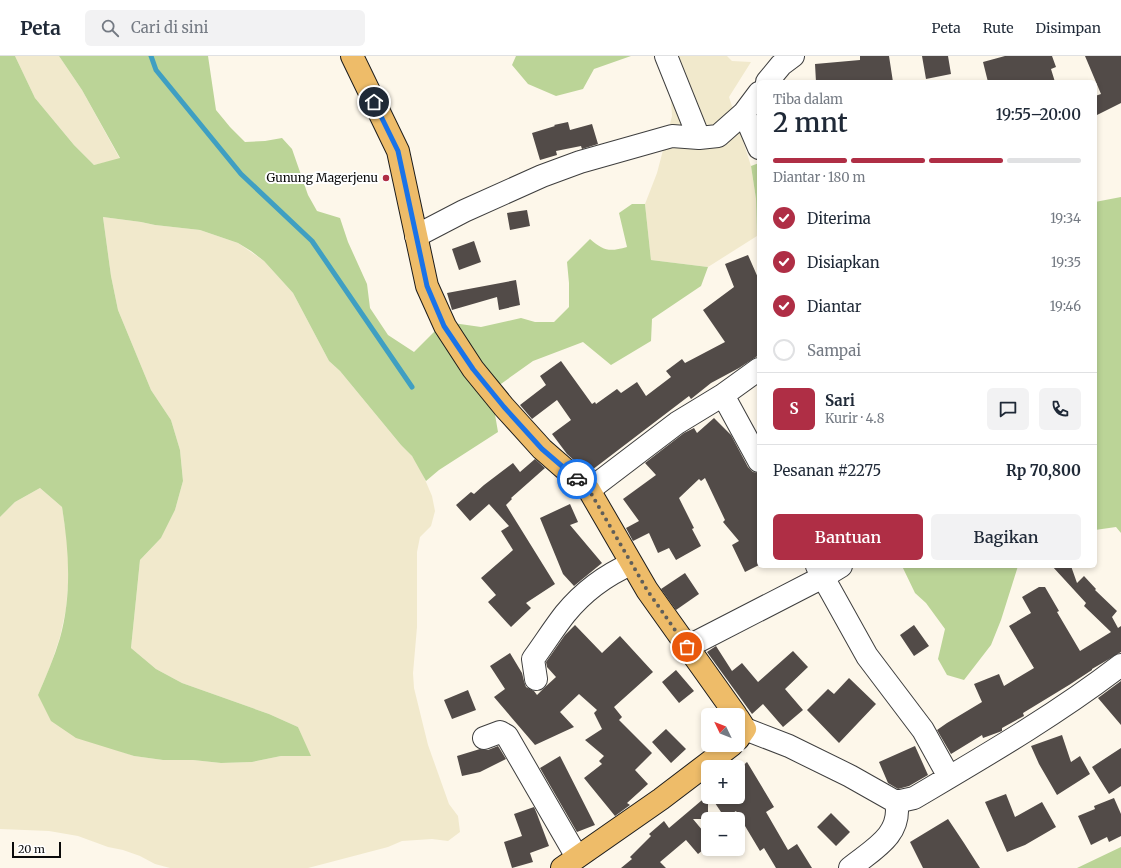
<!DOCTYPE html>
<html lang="id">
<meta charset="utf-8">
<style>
body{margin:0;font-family:Merriweather,serif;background:#f2f2f3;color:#1f2937;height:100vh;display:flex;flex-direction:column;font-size:15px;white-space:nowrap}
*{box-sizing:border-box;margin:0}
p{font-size:13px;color:#747a83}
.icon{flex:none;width:22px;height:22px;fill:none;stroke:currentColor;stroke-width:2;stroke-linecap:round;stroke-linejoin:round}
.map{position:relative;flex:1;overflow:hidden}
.details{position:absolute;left:757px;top:24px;width:340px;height:488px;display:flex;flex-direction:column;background:#fff;border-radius:6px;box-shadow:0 2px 6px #0003}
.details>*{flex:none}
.needle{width:26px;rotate:313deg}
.tools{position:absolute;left:701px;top:652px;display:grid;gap:8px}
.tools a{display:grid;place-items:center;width:44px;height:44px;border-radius:6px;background:#fff;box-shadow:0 2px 6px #0003;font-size:20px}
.scale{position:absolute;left:12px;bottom:10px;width:49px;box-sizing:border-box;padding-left:4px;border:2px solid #0b0b0b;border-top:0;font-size:11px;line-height:14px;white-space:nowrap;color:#0b0b0b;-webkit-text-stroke:3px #fff;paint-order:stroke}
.pin{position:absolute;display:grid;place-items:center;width:34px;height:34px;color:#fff;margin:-17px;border:2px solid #fff;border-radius:50%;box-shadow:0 1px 4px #0007}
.courier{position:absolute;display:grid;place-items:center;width:40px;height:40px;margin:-20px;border:3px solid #1a73e8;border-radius:50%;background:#fff;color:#222;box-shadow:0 1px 5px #0007}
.overview em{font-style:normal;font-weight:600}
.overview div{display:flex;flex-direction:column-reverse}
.overview{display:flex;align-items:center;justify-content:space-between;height:68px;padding:0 16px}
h1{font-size:26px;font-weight:600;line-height:30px}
.bar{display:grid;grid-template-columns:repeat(4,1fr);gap:6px 4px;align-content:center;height:48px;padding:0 16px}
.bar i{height:5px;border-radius:3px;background:#e0e1e3}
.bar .on{background:#af2e45}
.bar p{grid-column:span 4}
.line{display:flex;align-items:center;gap:10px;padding:0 16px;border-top:1px solid #e0e1e3}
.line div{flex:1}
.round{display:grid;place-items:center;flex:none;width:42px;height:42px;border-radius:6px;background:#f2f2f3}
ol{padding:0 16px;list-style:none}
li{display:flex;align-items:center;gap:12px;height:44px}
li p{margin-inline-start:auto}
li .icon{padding:4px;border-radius:50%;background:#af2e45;color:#fff;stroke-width:4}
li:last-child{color:#747a83}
li i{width:22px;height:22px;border:2px solid #e0e1e3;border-radius:50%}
.button{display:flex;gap:8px;margin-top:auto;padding:8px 16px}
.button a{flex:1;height:46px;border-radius:6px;background:#af2e45;color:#fff;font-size:16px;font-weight:600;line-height:46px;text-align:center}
.button a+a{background:#f2f2f3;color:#1f2937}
header{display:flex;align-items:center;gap:24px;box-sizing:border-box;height:56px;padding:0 20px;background:#fff;border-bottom:1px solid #e0e1e3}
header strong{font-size:19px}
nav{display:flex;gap:22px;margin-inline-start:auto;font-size:14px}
.search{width:280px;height:36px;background:#f2f2f3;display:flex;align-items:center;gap:10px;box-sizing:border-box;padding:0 14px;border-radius:6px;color:#747a83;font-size:15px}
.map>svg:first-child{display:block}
.farmland{fill:#f1e9cc}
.forest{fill:#bbd497}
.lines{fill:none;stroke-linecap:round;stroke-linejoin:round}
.stream{stroke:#3f9fc2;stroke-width:5}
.building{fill:#524b48}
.minor-casing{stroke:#3e3e3e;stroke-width:24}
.major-casing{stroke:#1c1c1c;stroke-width:24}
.minor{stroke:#fff;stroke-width:22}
.major{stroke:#eebc69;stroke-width:22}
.done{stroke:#605e59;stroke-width:4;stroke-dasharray:0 7.2}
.route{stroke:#1a73e8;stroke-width:5}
.poi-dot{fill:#af2e45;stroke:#fff;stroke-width:1.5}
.labels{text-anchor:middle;stroke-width:4;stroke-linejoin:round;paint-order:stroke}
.poi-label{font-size:12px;fill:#0b0b0b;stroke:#fff;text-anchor:end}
</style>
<header>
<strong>Peta</strong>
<div class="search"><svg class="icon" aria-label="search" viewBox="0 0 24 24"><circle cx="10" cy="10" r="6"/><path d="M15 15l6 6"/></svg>Cari di sini</div>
<nav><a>Peta</a><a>Rute</a><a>Disimpan</a></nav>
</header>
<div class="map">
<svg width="1121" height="812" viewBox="0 0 1121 812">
<rect width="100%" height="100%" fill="#fdf7ea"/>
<path class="farmland" d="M15 0H59L82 34 120 103 94 109 74 89 35 42Z
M658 0H727L732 5 751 6 729 41 751 110 756 143 757 180 708 211 651 204 645 148 657 117 672 60 670 26Z
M103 161 141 166 155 169 200 174 238 187 264 205 293 237 329 305 340 315 401 389 412 400 420 412 432 440 435 455 431 470 420 481 417 496V571L413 617 414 632 428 689 449 748 458 760 460 776 448 785 432 783 402 785 388 791 308 812H170L155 808 140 800 123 794 108 791 78 780 49 775 0 773V461L15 446 40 432 62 451 67 483 69 518 66 553 60 581 50 611 38 639 105 690 134 700 163 704H193L221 707 252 706 281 700H310L298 671 269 658 182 627 156 613 131 592 140 504 161 482 175 454 183 425 180 394 171 364 151 334 118 254 111 220Z"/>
<path class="forest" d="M0 0H15L35 42 74 89 94 109 120 102 82 34 59 0H208L216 54 230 71 245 86 265 85 282 82 292 93 308 139 317 155 340 162 348 186 367 228 370 252 388 279 414 296 438 272 453 267 481 271 521 262 535 266H554L569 251V227L567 206 590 183C604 195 609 196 627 191L619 157 632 148H645L651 204 708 211 701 230 652 263 651 285 611 309 583 286 533 305 491 335 498 376 439 414 426 425 412 400 401 389 340 315 329 305 293 237 264 205 251 195 238 187 200 174 155 169 141 166 103 161 111 220 118 254 151 334 171 364 180 394 183 425 175 454 161 482 140 504 131 592 156 613 182 627 269 658 298 671 311 700H281L252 706 221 707 193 704H163L134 700 76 682 51 665 38 639C46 620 54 602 60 582 72 539 69 494 62 451L40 432 15 446 0 461Z
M516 0H631L594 13 583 33 556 40 528 28 512 9Z
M759 107V182L757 180 756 143 751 110Z
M1121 141V477L1116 471 1095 474V146Z
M902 510H1018L1001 564 991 589 964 624 947 619 938 603 945 573 926 547 915 537Z
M1121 791V812H1077Z"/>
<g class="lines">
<path class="stream" d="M151 0 156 14 241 118 312 185 412 331"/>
</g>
<path class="building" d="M860 0H889L893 26H816L815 8 860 4Z
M922 0H948L951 18 926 23Z
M1005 0H1052L1056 11 1051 13 1055 26H988L983 6Z
M1085 0H1121V47L1095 60V40L1101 38Z
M568 66 570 74 592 68 598 88 582 93 581 90 556 95 557 99 540 104 532 77 555 70 554 69Z
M527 154 530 170 510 174 507 157Z
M474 185 481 206 459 214 452 193Z
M748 199 759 224V299L739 312 711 327 691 343 689 340 588 417 567 398 552 378 571 364 557 344 532 363 520 349 546 329 540 320 561 305 592 348 595 346 596 348 617 333 621 337 637 326 646 340 671 321 666 315 682 303 685 307 725 286 703 254 734 231 725 208Z
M516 224 520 249 499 254 497 241 452 254 447 237Z
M714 362 731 379 748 411 753 416 759 417V509L745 516 732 489 739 485 723 466 725 464 705 422 701 425 699 423 679 442 694 472 692 473 701 490 676 504 669 492 658 497 649 477 633 485 626 472 639 465 623 443 656 419 645 407 684 377 694 372 697 377Z
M535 403 545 412 511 442 512 443 506 449 555 528 526 547 531 552 511 571 488 546 496 539 481 522 513 494 501 475 509 470 489 448 470 465 456 449 471 436 474 438 484 429 513 407 520 416Z
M570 448 578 466 570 469 602 507 574 530 563 518 540 462Z
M1052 510H1071L1077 527 1084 520 1096 533 1095 534 1117 555 1112 561 1118 572 1121 570V596L1092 613V614L1069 629 1023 657 1024 660 1002 672V675L983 682 982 679 951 698 937 674 947 667 982 646 974 628 999 618 1004 630 1034 612 1009 570 1031 557 1022 541 1039 531H1045L1059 555 1057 556 1080 595 1111 576 1084 550 1086 547Z
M685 517 699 538 676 554 661 533Z
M575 569 602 597 620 580 653 616 614 651 622 661 619 664 652 697 635 714 648 728 627 747 630 749 615 760 584 722 602 708 599 705 604 700 585 684 602 673 594 657 597 654 579 638 560 656 574 671 535 689 494 641 505 633 490 610 510 597 522 617 524 625 526 631 534 635 537 639 544 632 556 621 547 611 546 606 565 579Z
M914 569 929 590 914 600 900 579Z
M716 590 732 615 742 607 758 626 793 595 808 611 785 633 803 654 783 671 763 648 752 658 707 596Z
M676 614 694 635 679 647 662 626Z
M849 622 876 648 839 687 807 654 828 633 834 638Z
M1121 625V669L1098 642Z
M468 634 476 654 452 663 444 644Z
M666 673 686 693 671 707 652 686Z
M1062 679 1071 706 1080 700 1090 718 1057 739 1039 708 1031 690Z
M498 690 506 703 480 716 462 720 457 700 480 693 488 694Z
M915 690 928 719 909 730 898 733 888 727 879 706Z
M1121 692V730L1109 738 1092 711Z
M560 700 595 769 577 776 540 712Z
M747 706 774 751 766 756 788 794 797 788 812 812H776L764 792 760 795 736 755 725 762 711 741H738V714Z
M1006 738 1015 761 1042 746 1056 771 1025 789 1007 796 985 746Z
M708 739V763H693L708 781V790L698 798 686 784 660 806 666 812H621L632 803 630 801 651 780 649 778 664 765 669 772Z
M1114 742 1121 758V780L1109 786 1107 781 1091 789 1078 760 1095 753 1094 750Z
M534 751 537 758 549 790 530 797 533 806 512 812 504 786 522 780 514 758Z
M831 757 850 776 836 790 817 771Z
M948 763 964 787 980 812H923L910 786Z"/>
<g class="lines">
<g class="minor-casing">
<path id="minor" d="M666 0 699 82
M767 26 781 9 793 0
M744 57 759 92
M416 180 464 155 542 120 580 106 672 80 699 82 718 80 744 57 759 37
M723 339 759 405
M589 434 677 367 723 339 759 313
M841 510 823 521 867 600 923 674 949 721
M687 591 823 521 817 510
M536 623 533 603C544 588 554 572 565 558 583 536 606 519 631 508
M745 673 789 690 850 720 896 746 914 742C985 700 1056 659 1121 609
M484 682 500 676 507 680 577 801
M850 812C872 794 903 779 896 746"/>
</g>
<g class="major-casing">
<path id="major" d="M352 0 398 95 427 230 445 270 473 313 504 351 542 393 589 434 647 534 736 659
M738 662 745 673 738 683
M562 812 661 743 732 689"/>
</g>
<use href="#minor" class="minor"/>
<use href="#major" class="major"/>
</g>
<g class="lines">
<path class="done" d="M577 423 589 434 647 534 687 591"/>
<path class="route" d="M374 46 398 95 427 230 444 270 473 313 504 351 542 393 577 423"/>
</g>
<circle class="poi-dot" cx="386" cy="122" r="4"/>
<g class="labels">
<g class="poi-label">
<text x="378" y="126">Gunung Magerjenu</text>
</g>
</g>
</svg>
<div class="tools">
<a><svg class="needle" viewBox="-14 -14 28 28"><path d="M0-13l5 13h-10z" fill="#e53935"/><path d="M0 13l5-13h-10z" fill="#747a83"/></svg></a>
<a>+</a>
<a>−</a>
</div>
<div class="scale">20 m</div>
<div class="pin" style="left:687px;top:591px;background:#ea580c"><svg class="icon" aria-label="bag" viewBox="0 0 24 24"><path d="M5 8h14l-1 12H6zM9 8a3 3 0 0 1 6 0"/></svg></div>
<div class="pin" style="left:374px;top:46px;background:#1f2937"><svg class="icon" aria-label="home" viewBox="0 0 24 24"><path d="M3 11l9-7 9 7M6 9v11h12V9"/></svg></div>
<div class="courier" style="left:577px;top:423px"><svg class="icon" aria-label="car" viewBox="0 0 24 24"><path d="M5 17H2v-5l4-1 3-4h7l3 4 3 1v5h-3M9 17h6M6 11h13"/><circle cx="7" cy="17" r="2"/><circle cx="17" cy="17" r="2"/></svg></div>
<section class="details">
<div class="overview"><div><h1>2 mnt</h1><p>Tiba dalam</p></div><em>19:55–20:00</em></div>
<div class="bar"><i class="on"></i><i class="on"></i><i class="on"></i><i></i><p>Diantar · 180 m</p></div>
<ol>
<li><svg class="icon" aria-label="check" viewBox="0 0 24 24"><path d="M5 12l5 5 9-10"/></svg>Diterima<p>19:34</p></li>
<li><svg class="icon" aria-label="check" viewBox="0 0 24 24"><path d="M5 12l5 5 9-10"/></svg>Disiapkan<p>19:35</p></li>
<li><svg class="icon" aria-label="check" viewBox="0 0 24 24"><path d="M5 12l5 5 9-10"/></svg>Diantar<p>19:46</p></li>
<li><i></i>Sampai</li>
</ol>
<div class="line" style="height:72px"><b class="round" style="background:#af2e45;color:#fff">S</b><div><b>Sari</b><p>Kurir · 4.8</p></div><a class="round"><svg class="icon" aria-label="chat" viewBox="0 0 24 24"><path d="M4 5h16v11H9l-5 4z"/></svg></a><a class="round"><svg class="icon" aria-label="phone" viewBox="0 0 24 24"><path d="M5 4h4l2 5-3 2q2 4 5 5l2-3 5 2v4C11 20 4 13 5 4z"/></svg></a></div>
<div class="line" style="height:52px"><div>Pesanan #2275</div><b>Rp 70,800</b></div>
<div class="button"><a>Bantuan</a><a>Bagikan</a></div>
</section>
</div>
